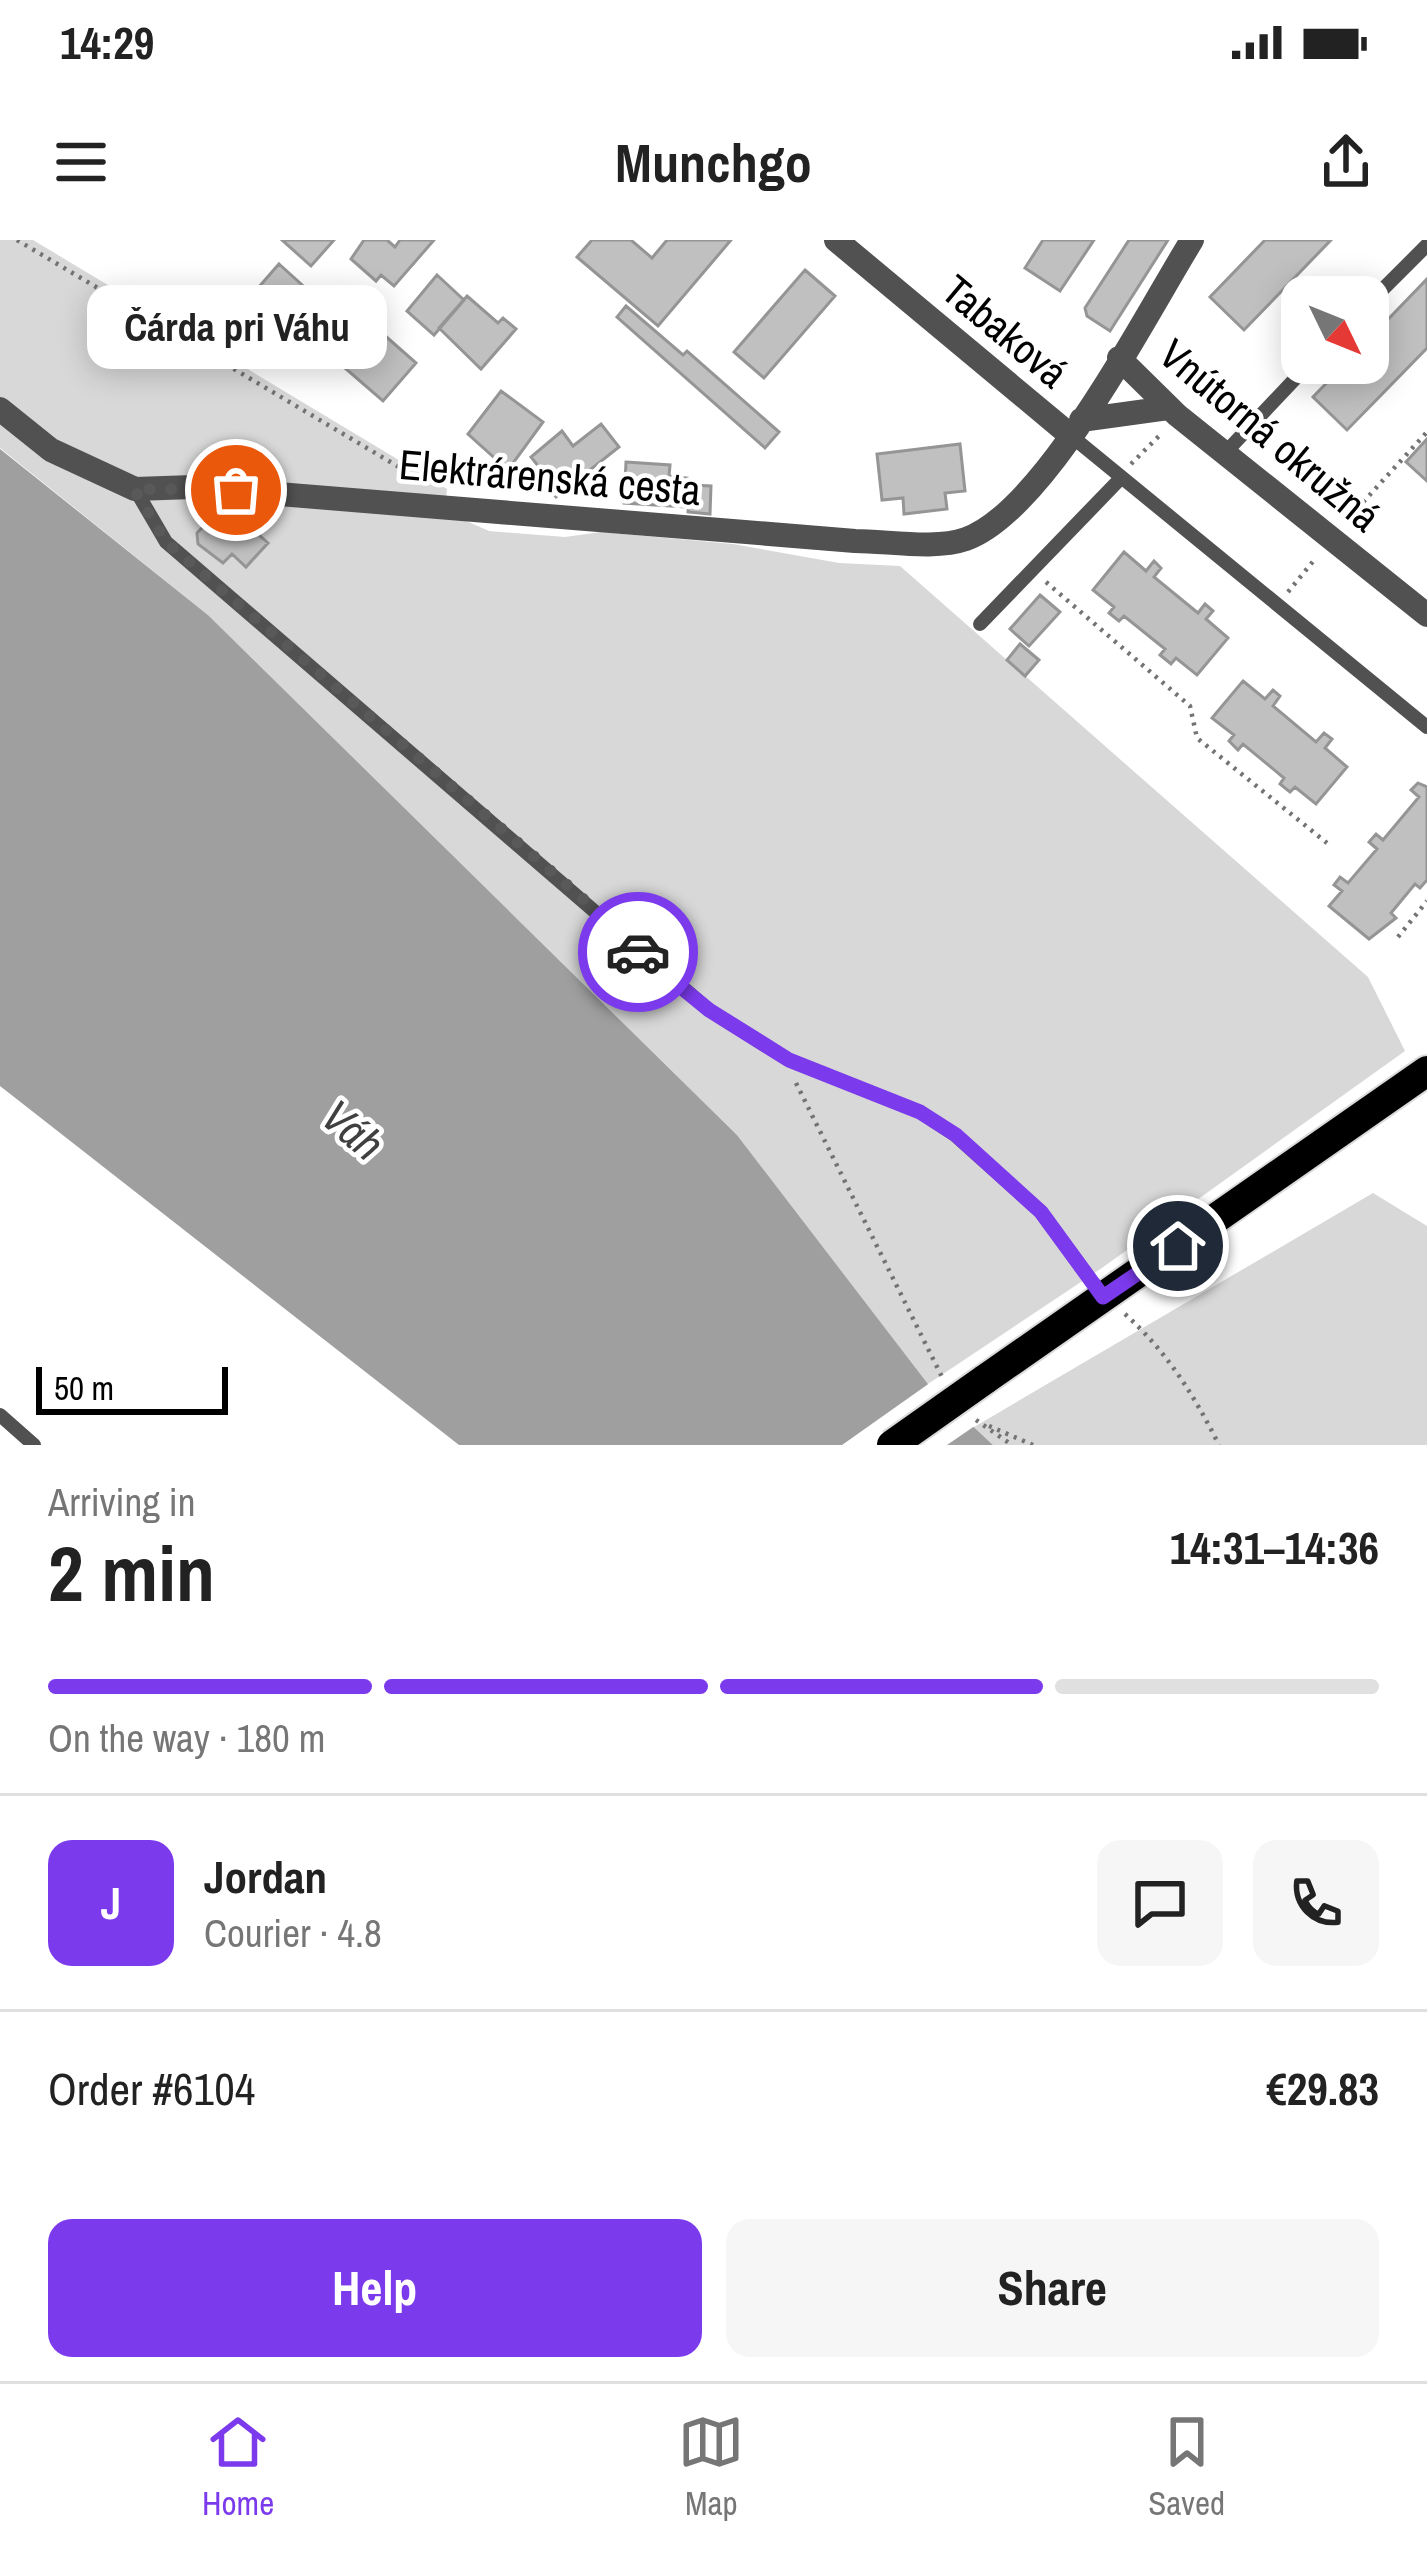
<!DOCTYPE html>
<meta charset="utf-8">
<style>
body{margin:0;font-family:"Archivo Narrow",sans-serif;background:#f6f6f6;color:#222;height:100vh;display:flex;flex-direction:column;font-size:45px;white-space:nowrap}
*{box-sizing:border-box;margin:0}
p{font-size:39px;color:#767676}
.icon{flex:none;width:66px;height:66px;fill:none;stroke:currentColor;stroke-width:2;stroke-linecap:round;stroke-linejoin:round}
.map{position:relative;height:1205px;overflow:hidden}
.details{display:flex;flex-direction:column;background:#fff;flex:1}
.details>*{flex:none}
.needle{width:78px;rotate:133deg}
.tools{position:absolute;left:1281px;top:36px;display:grid;gap:24px}
.tools a{display:grid;place-items:center;width:108px;height:108px;border-radius:24px;background:#fff;box-shadow:0 6px 30px #0003;font-size:60px}
.scale{position:absolute;left:36px;bottom:30px;width:192px;box-sizing:border-box;padding-left:12px;border:6px solid #000;border-top:0;font-size:33px;line-height:42px;white-space:nowrap;color:#000;-webkit-text-stroke:9px #fff;paint-order:stroke}
.pin{position:absolute;display:grid;place-items:center;width:102px;height:102px;color:#fff;margin:-51px;border:6px solid #fff;border-radius:50%;box-shadow:0 3px 12px #0007}
.courier{position:absolute;display:grid;place-items:center;width:120px;height:120px;margin:-60px;border:9px solid #7c3aed;border-radius:50%;background:#fff;color:#222;box-shadow:0 3px 15px #0007}
.bubble{position:absolute;height:84px;border-radius:24px;background:#fff;box-shadow:0 6px 30px #0003;font-size:39px;font-weight:700;line-height:84px;text-align:center}
.overview em{font-style:normal;font-weight:700}
.overview div{display:flex;flex-direction:column-reverse}
.overview{display:flex;align-items:center;justify-content:space-between;height:204px;padding:0 48px}
h1{font-size:78px;font-weight:700;line-height:90px}
.bar{display:grid;grid-template-columns:repeat(4,1fr);gap:18px 12px;align-content:center;height:144px;padding:0 48px}
.bar i{height:15px;border-radius:9px;background:#e0e0e0}
.bar .current{background:#7c3aed}
.bar p{grid-column:span 4}
.line{display:flex;align-items:center;gap:30px;padding:0 48px;border-top:3px solid #e0e0e0}
.line div{flex:1}
.round{display:grid;place-items:center;flex:none;width:126px;height:126px;border-radius:24px;background:#f6f6f6}
.primary-button{display:flex;gap:24px;margin-top:auto;padding:24px 48px}
.primary-button a{flex:1;height:138px;border-radius:24px;background:#7c3aed;color:#fff;font-size:48px;font-weight:700;line-height:138px;text-align:center}
.primary-button a+a{background:#f6f6f6;color:#222}
.status{display:flex;justify-content:space-between;align-items:center;height:84px;padding:0 60px;background:#fff;direction:ltr}
.status svg{height:33px;fill:currentColor}
header{display:flex;justify-content:space-between;align-items:center;height:156px;padding:0 48px;background:#fff;font-size:54px;font-weight:700}
.tab-bar{display:flex;justify-content:space-around;align-items:center;height:168px;border-top:3px solid #e0e0e0;background:#fff;font-size:33px;color:#767676}
.tab-bar a{display:grid;justify-items:center;gap:6px}
.tab-bar .current{color:#7c3aed}
.map>svg:first-child{display:block}
.green{fill:#d8d8d8}
.water{fill:#9f9f9f}
.pier{fill:#fff}
.building{fill:#c0c0c0;stroke:#959595;stroke-width:3}
.lines{fill:none;stroke-linecap:round;stroke-linejoin:round}
.primary-casing{stroke:#dbdbdb;stroke-width:34}
.path{stroke:#737373;stroke-width:4.5;stroke-dasharray:3 6;stroke-linecap:butt}
.service{stroke:#515151;stroke-width:14}
.minor{stroke:#515151;stroke-width:24}
.primary{stroke:#000;stroke-width:30}
.primary-bridge-casing{stroke:#dbdbdb;stroke-width:34;stroke-linecap:butt}
.primary-bridge{stroke:#000;stroke-width:30}
.done{stroke:#595959;stroke-width:12;stroke-dasharray:0 21.6}
.route{stroke:#7c3aed;stroke-width:15}
.labels{text-anchor:middle;stroke-width:9;stroke-linejoin:round;paint-order:stroke}
.street-label{font-size:42px;fill:#000;stroke:#fff}
.water-label{font-size:45px;font-style:italic;fill:#404040;stroke:#fff}
</style>
<div class="status"><b>14:29</b><svg viewBox="0 0 49 12"><path d="M0 12V9h3v3zM5 12V6h3v6zM10 12V3h3v9zM15 12V0h3v12zM26 1h20v11H26zM47 4h2v5h-2z"/></svg></div>
<header><svg class="icon" aria-label="menu" viewBox="0 0 24 24"><path d="M4 6h16M4 12h16M4 18h16"/></svg>Munchgo<svg class="icon" aria-label="share" viewBox="0 0 24 24"><path d="M12 15V3M7 8l5-5 5 5M5 13v7h14v-7"/></svg></header>
<div class="map">
<svg width="1427" height="1205" viewBox="0 0 1427 1205">
<rect width="100%" height="100%" fill="#fff"/>
<path class="green" d="M0 0H33L447 249 444 278 464 280 489 291 565 297 601 292 733 304 839 323 900 326 1368 737 1405 811 1099 1030 928 1144 737 895 208 375 0 208Z
M1373 953 1427 986V1205H993L974 1187Z"/>
<path class="water" d="M0 209 208 375 737 895 928 1144 993 1205H459L0 846Z"/>
<path class="pier" d="M934 1140 979 1183 947 1205H842Z"/>
<path class="building" d="M282 0H334L311 26Z
M364 0H387L395 7 400 0H434L394 46 381 35 376 41 351 19Z
M592 0H631L652 18 667 0H731L658 86 577 17Z
M1043 0H1094L1060 51 1025 28Z
M1129 0H1168L1110 91 1087 76 1085 68Z
M1265 0H1331L1244 90 1210 57Z
M279 24 311 53 295 69 307 80 287 104 243 65Z
M805 30 835 56 764 138 734 112Z
M437 35 464 60 434 95 407 71Z
M1427 39V108L1347 190 1313 157 1346 123H1368V100Z
M467 56 498 83 503 78 516 89 481 129 439 88Z
M626 66 683 115 687 111 779 192 765 208 617 77Z
M357 71 416 123 383 161 323 109Z
M501 151 543 182 508 230 468 194Z
M601 184 619 207 556 257 546 244 550 241 531 217 562 191 573 206Z
M1427 199V241L1406 222Z
M960 204 965 251 945 253 947 269 904 274 903 258 882 260 877 214Z
M626 222 670 225 669 236 687 238 685 267 624 263Z
M690 245 711 246 710 274 688 272Z
M218 271 242 292 248 285 268 303 246 327 232 314 223 323 198 304 197 293Z
M1124 312 1146 331 1154 321 1161 328 1154 337 1198 373 1205 364 1213 371 1206 379 1228 398 1197 435 1176 418 1171 424 1165 419 1160 415 1165 409 1124 376 1119 381 1109 373 1114 367 1093 350Z
M1040 355 1060 372 1029 406 1010 389Z
M1020 404 1039 420 1025 436 1007 420Z
M1243 441 1265 459 1273 450 1280 456 1273 466 1316 502 1324 493 1332 499 1325 508 1347 527 1316 564 1295 547 1290 552 1280 544 1284 538 1243 504 1238 510 1229 501 1234 495 1212 478Z
M1418 543 1427 547V640L1420 648 1415 644 1391 673 1396 678 1369 699 1329 666 1342 651 1334 645 1340 637 1348 643 1377 609 1369 602 1376 594 1383 600 1419 557 1411 550Z"/>
<g class="lines">
<g class="primary-casing">
<path id="primary" d="M984 1140 1427 831"/>
</g>
<path class="path" d="M17 0 419 239
M1131 224 1161 194
M1345 282 1427 192
M1046 342 1190 466 1197 498 1327 603
M1288 352 1315 319
M1398 697 1427 661
M796 843 943 1139
M1125 1074C1167 1112 1194 1155 1219 1205
M976 1180 1012 1205
M989 1186 1033 1205"/>
<path class="service" d="M1368 64 1427 5
M1070 195 1427 487
M1224 214 1310 123
M135 249 166 302 709 770 789 820 920 872 955 895 1041 972 1103 1057
M980 384 1120 239
M0 1175 34 1205"/>
<path class="minor" d="M836 0 1070 195
M1119 118 1177 175 1427 375
M0 169 51 210 135 249 193 247 855 301C888 301 935 310 966 299 1045 271 1145 76 1192 0
M1081 180 1168 168"/>
<use href="#primary" class="primary"/>
<g class="primary-bridge-casing">
<path id="primary-bridge" d="M892 1205 984 1140"/>
</g>
<use href="#primary-bridge" class="primary-bridge"/>
</g>
<g class="lines">
<path class="done" d="M236 250 134 249 166 302 580 656 638 712"/>
<path class="route" d="M638 712 709 770 789 820 920 872 956 895 1041 972 1103 1057 1178 1006"/>
</g>
<g class="labels">
<g class="street-label">
<text transform="translate(1005 91) rotate(40)" y="15">Tabaková</text>
<text transform="translate(1270 195) rotate(40)" y="15">Vnútorná okružná</text>
<text transform="translate(550 237) rotate(5)" y="15">Elektrárenská cesta</text>
</g>
<g class="water-label">
<text transform="translate(353 890) rotate(41)" y="16">Váh</text>
</g>
</g>
</svg>
<div class="tools">
<a><svg class="needle" viewBox="-14 -14 28 28"><path d="M0-13l5 13h-10z" fill="#e53935"/><path d="M0 13l5-13h-10z" fill="#767676"/></svg></a>
</div>
<div class="scale">50 m</div>
<div class="pin" style="left:236px;top:250px;background:#ea580c"><svg class="icon" aria-label="bag" viewBox="0 0 24 24"><path d="M5 8h14l-1 12H6zM9 8a3 3 0 0 1 6 0"/></svg></div>
<div class="pin" style="left:1178px;top:1006px;background:#1f2937"><svg class="icon" aria-label="home" viewBox="0 0 24 24"><path d="M3 11l9-7 9 7M6 9v11h12V9"/></svg></div>
<div class="courier" style="left:638px;top:712px"><svg class="icon" aria-label="car" viewBox="0 0 24 24"><path d="M5 17H2v-5l4-1 3-4h7l3 4 3 1v5h-3M9 17h6M6 11h13"/><circle cx="7" cy="17" r="2"/><circle cx="17" cy="17" r="2"/></svg></div>
<div class="bubble" style="left:87px;top:45px;width:300px">Čárda pri Váhu</div>
</div>
<section class="details">
<div class="overview"><div><h1>2 min</h1><p>Arriving in</p></div><em>14:31–14:36</em></div>
<div class="bar"><i class="current"></i><i class="current"></i><i class="current"></i><i></i><p>On the way · 180 m</p></div>
<div class="line" style="height:216px"><b class="round" style="background:#7c3aed;color:#fff">J</b><div><b>Jordan</b><p>Courier · 4.8</p></div><a class="round"><svg class="icon" aria-label="chat" viewBox="0 0 24 24"><path d="M4 5h16v11H9l-5 4z"/></svg></a><a class="round"><svg class="icon" aria-label="phone" viewBox="0 0 24 24"><path d="M5 4h4l2 5-3 2q2 4 5 5l2-3 5 2v4C11 20 4 13 5 4z"/></svg></a></div>
<div class="line" style="height:156px"><div>Order #6104</div><b>€29.83</b></div>
<div class="primary-button"><a>Help</a><a>Share</a></div>
</section>
<nav class="tab-bar">
<a class="current"><svg class="icon" aria-label="home" viewBox="0 0 24 24"><path d="M3 11l9-7 9 7M6 9v11h12V9"/></svg>Home</a>
<a><svg class="icon" aria-label="map" viewBox="0 0 24 24"><path d="M3 6l6-2 6 2 6-2v14l-6 2-6-2-6 2zM9 4v14M15 6v14"/></svg>Map</a>
<a><svg class="icon" aria-label="saved" viewBox="0 0 24 24"><path d="M7 4h10v16l-5-4-5 4z"/></svg>Saved</a>
</nav>
